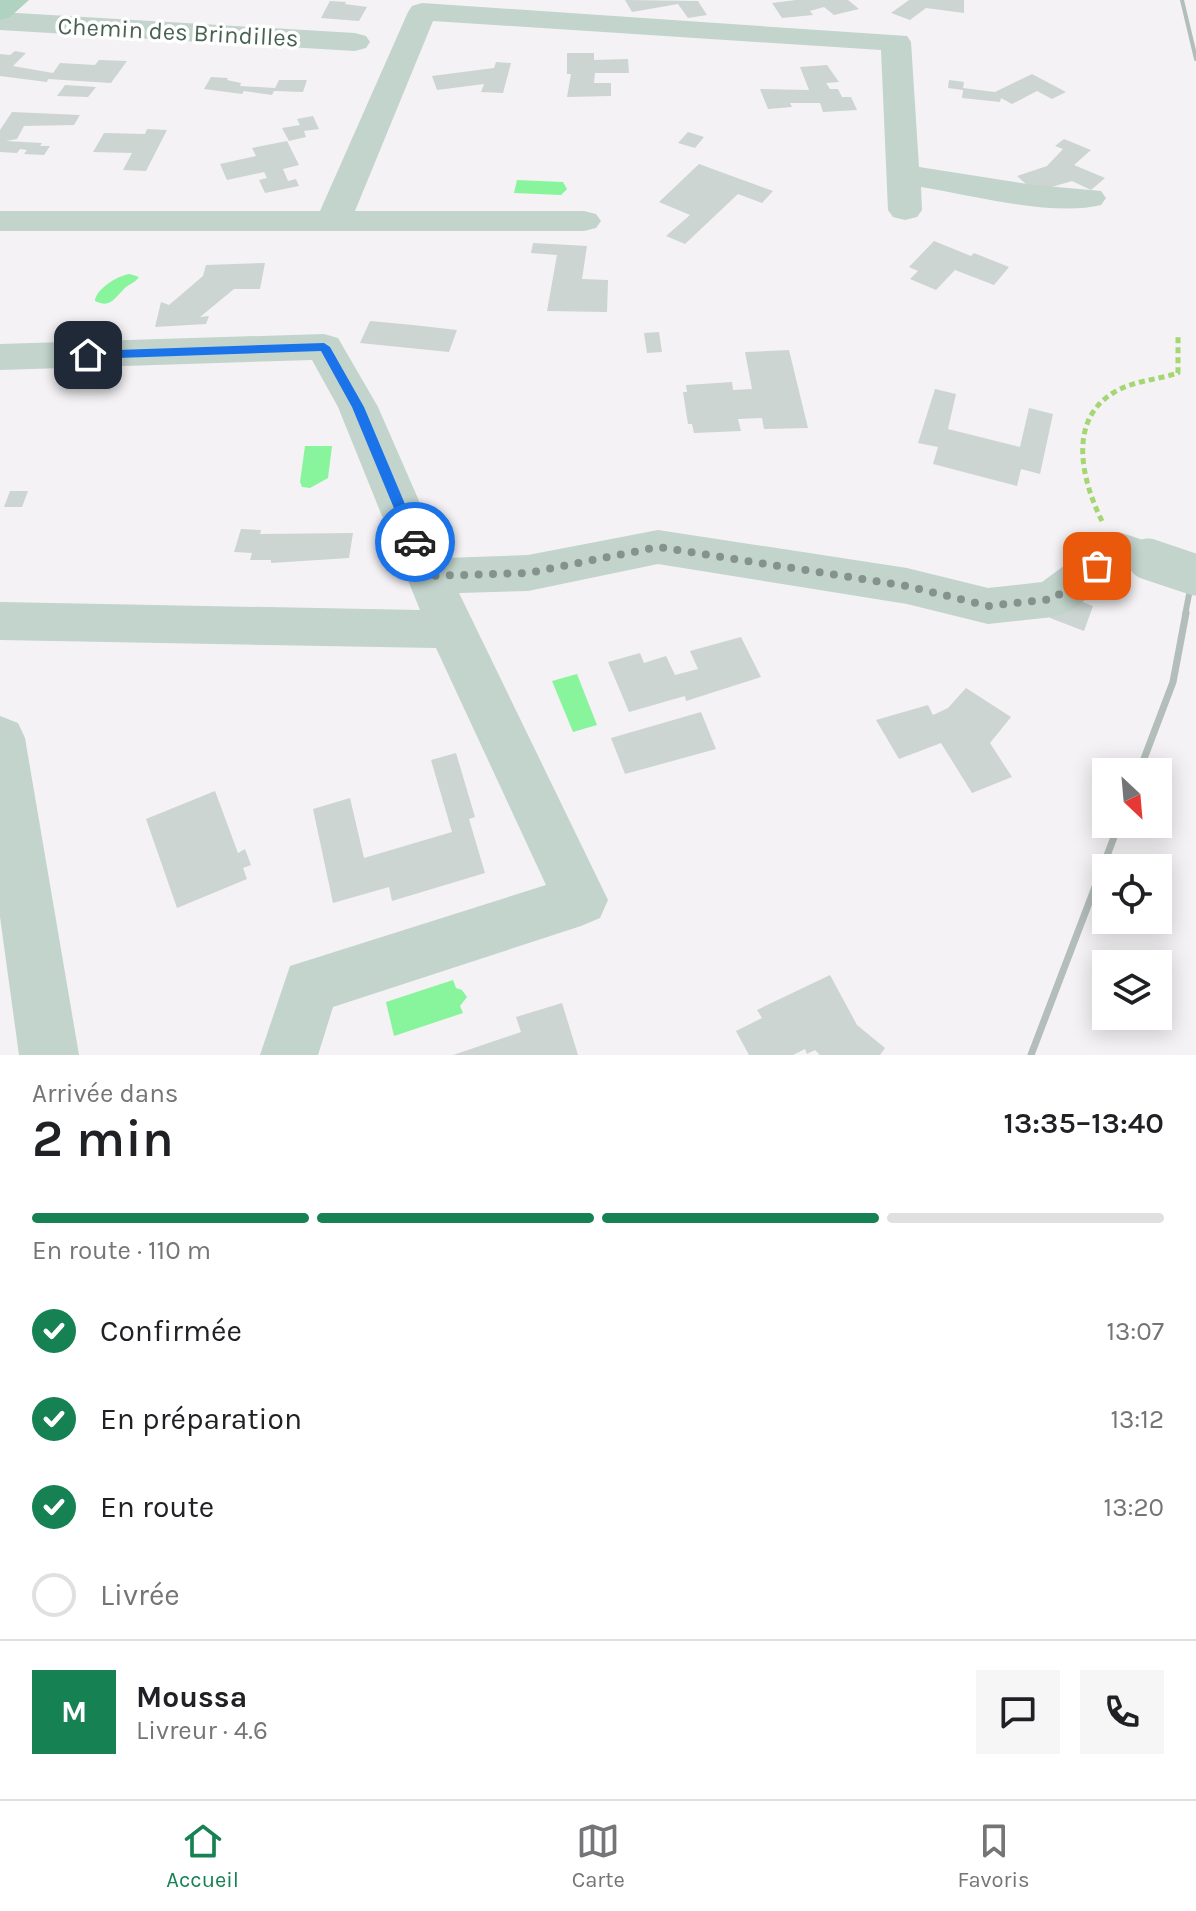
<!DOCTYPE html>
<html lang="fr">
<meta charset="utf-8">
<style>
body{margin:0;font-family:Karla,sans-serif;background:#f6f6f6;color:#202124;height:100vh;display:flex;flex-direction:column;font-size:30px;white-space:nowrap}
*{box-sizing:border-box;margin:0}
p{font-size:26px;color:#757577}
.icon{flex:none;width:44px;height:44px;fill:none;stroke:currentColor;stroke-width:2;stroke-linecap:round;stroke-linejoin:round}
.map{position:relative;height:1055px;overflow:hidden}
.drawer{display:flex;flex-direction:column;background:#fff;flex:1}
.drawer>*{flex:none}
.needle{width:52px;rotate:154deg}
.controls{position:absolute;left:1092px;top:758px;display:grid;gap:16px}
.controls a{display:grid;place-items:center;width:80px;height:80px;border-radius:0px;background:#fff;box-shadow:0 4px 20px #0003;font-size:40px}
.pin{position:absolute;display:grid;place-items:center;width:68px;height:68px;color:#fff;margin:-34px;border-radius:16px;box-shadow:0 4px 12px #0006}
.courier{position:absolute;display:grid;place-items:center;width:80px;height:80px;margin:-40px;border:6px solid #1a73e8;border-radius:50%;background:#fff;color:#222;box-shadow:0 2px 10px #0007}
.summary em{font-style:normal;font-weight:600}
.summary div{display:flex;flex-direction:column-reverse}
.summary{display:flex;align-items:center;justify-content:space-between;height:136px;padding:0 32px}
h1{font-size:52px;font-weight:600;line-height:60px}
.bar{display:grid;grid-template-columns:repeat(4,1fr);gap:12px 8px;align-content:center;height:96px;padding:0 32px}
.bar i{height:10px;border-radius:6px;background:#e0e0e0}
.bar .selected{background:#168153}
.bar p{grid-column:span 4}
.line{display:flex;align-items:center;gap:20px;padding:0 32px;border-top:2px solid #e0e0e0}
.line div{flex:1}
.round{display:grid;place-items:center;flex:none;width:84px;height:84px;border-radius:0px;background:#f6f6f6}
ol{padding:0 32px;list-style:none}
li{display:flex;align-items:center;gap:24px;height:88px}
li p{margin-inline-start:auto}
li .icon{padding:8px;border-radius:50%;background:#168153;color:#fff;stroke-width:4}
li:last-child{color:#757577}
li i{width:44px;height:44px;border:4px solid #e0e0e0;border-radius:50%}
.menu{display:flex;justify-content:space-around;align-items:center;height:112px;border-top:2px solid #e0e0e0;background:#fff;font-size:22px;color:#757577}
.menu a{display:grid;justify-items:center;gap:4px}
.menu .selected{color:#168153}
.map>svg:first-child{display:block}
.water{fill:#88f59d}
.building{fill:#ccd5d1}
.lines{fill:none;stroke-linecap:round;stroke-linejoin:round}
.path{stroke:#a4d672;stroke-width:5;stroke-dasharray:6 4;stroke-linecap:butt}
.minor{fill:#c2d4cb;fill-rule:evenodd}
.major{fill:#b0d3c1;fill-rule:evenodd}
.rail-far2{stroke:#b3bdb9;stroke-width:4}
.rail-far1{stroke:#b3bdb9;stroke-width:6}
.rail{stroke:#b3bdb9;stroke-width:7}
.minor-bridge{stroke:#c2d4cb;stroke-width:41}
.route{fill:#1a73e8}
.done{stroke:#84948c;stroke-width:8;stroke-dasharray:0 14.4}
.labels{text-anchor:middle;stroke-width:7;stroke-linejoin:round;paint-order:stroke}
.far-street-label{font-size:24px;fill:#486254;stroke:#fff}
</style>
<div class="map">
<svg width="1196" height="1055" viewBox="0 0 1196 1055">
<rect width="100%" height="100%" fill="#f4f2f4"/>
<path class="water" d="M517 180 563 182 567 189 561 195 514 193Z
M130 274 139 277C134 284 128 284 123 290 113 300 110 308 95 301 95 290 118 275 130 274Z
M305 446H332L328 478 310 488 302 487 300 482Z
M577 674 597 725 573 732 552 681Z
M453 980 456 988 462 990 467 997 460 1006 463 1013 394 1036 386 1002Z"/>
<path class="building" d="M625 0 698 1 707 15 688 18 678 4 632 12Z
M796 0H848L859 9 834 15 824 7 810 11 813 15 782 18 772 3Z
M909 0H964V13L926 8 910 20 891 13Z
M330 1 346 2 345 4 367 7 359 21 321 18Z
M15 51 26 53 13 66 53 73 60 63 95 65 99 60 127 61 111 83 48 79 47 82 0 76V54L10 55Z
M567 53H594V60L628 59 629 73H595L594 83H611V96L567 97 571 74H567Z
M496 62 511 63 503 93 481 92 484 84 437 90 432 76 494 68Z
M827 65 839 82 826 83 830 89H838L842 97H851L857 110 823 112 820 103H790L792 107 768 109 760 89 809 90 800 67Z
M1032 74 1066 92 1052 99 1037 91 1012 104 1001 98 1000 102 962 98 963 90 948 88 949 80 964 82 963 88 995 92Z
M211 77 228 78 227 80 241 83 240 86 275 88 279 80H307L303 92 274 91 272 95 244 91 242 94 204 89Z
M65 85 96 87 88 97 57 96Z
M12 112 80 115 74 125 24 126 17 139 6 141 42 143 40 146H50L44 155 24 154 27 150 20 149 17 153 0 152V130Z
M313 116 319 129 304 131 306 137 289 141 282 128 300 125 297 119Z
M147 129 167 130 146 171 123 170 132 153 93 152 104 133 145 134Z
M688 132 704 137 695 148 678 143Z
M1064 139 1091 150 1074 165 1105 178 1091 190 1072 181 1035 192 1017 176 1047 166 1063 149 1055 146Z
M287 141 299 165 283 169 288 181 296 179 299 186 265 193 259 180 267 178 264 172 227 180 220 164 256 156 252 148Z
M699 164 773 191 762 203 738 194 685 244 666 236 690 215 659 202Z
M934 241 971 256 974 253 1009 267 994 285 955 270 936 290 910 279 918 271 909 267Z
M533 243 587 246 582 279 608 280 607 312 547 311 557 255 531 253Z
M265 263 260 289H234L200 317 209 316 206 324 155 327 161 302 169 305 203 276 206 265Z
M370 321 413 325 457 330 449 352 360 343Z
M659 332 662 352 647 353 644 333Z
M789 350 808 428 764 429 762 418 738 419 741 431 694 433 692 424H688L683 392H687L686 385 732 382 733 390 752 389 745 352Z
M935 389 956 394 948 429 1020 447 1029 408 1053 414 1040 474 1021 469 1017 486 933 464 938 447 918 443Z
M10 491H28L22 507H4Z
M241 529 261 530 260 534 353 533 349 558 271 563V560H250L252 553 234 552Z
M1059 593 1093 606 1084 631 1050 618Z
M741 637 761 677 686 701 685 696 629 712 608 662 640 653 644 663 666 656 675 675 698 669 690 651Z
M966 688 1011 717 990 743 1012 777 972 793 941 743 899 759 876 720 928 705 933 715 948 708Z
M701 712 716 749 625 774 611 738Z
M456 753 475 817 469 819 485 873 392 901 389 887 333 903 313 809 350 798 364 858 452 832 431 760Z
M215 791 238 853 245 849 251 865 243 868 247 879 177 908 146 819Z
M830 975 857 1025 885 1048 880 1055H820L815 1050 807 1054 805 1049 793 1055H749L736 1031 762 1018 757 1010Z
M562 1003 578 1055H453L521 1032 516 1017Z"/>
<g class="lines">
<path class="path" d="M1102 521C1082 481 1067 421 1113 393 1131 381 1157 380 1178 373V335"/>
<path class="minor" d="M422 3 907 36 911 42 919 167 1034 185 1101 191 1106 198 1101 205C1054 217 970 195 921 187L922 210 917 217 905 220 893 217 888 210 881 50 433 21 355 211H584L596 214 601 221 596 228 584 231H0V211H320L408 12 412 6Z
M0 12 355 33 366 36 370 42 366 48 355 51 0 30Z
M324 334 338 338 378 407 444 558 528 555 658 530 907 568 988 588 1042 582 1103 537 1119 532 1164 547 1170 559 1164 571 1148 576 1125 569 1069 612 1053 617 988 624 907 604 658 564 528 591 459 593 608 900 600 918 581 926 333 1007 318 1055H260L290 966 546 885 436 648 0 640V602L420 610 338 407 312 360 0 370V344Z
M0 716 18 723 25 738 79 1055H19L0 917Z"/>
<path class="major" d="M0 0H29L10 17 0 20Z"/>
<path class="rail-far2" d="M1182 0 1196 59"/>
<path class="rail-far1" d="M1185 615 1196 559"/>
<path class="rail" d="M1139 772 1173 682 1186 613
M1031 1055 1119 824"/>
<path class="minor-bridge" d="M1148 559 1196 575"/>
</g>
<path class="route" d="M324 343 330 347 364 407 421 542 419 546H410L408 542 352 407 321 351 88 359 83 355 88 351Z"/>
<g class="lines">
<path class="done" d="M415 542 429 576 528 573 658 547 907 586 988 606 1053 599 1097 566"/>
</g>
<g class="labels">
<g class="far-street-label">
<text transform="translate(178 32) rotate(3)" y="8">Chemin des Brindilles</text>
</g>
</g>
</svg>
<div class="controls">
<a><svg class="needle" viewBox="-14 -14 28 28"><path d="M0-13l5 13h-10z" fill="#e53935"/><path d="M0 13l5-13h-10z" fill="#757577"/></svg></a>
<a><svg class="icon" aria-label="locate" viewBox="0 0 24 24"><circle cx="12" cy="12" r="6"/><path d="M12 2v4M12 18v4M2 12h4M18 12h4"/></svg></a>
<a><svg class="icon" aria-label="layers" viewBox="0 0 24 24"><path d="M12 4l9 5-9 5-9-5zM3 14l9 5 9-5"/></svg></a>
</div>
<div class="pin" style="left:1097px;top:566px;background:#ea580c"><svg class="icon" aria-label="bag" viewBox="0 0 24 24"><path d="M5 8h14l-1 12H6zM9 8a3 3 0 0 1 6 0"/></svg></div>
<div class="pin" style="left:88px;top:355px;background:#1f2937"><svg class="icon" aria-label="home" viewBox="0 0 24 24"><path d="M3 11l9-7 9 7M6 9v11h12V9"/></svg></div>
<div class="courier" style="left:415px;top:542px"><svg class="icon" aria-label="car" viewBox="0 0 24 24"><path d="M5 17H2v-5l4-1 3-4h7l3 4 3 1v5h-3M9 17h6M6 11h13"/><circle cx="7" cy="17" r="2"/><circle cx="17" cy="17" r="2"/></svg></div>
</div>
<section class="drawer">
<div class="summary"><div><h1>2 min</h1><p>Arrivée dans</p></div><em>13:35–13:40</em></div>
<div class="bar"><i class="selected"></i><i class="selected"></i><i class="selected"></i><i></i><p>En route · 110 m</p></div>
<ol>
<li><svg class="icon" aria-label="check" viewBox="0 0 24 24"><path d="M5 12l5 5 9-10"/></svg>Confirmée<p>13:07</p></li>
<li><svg class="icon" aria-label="check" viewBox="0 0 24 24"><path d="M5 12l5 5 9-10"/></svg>En préparation<p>13:12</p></li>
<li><svg class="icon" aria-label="check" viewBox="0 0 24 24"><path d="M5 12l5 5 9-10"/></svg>En route<p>13:20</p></li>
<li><i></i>Livrée</li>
</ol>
<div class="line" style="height:144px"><b class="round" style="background:#168153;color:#fff">M</b><div><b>Moussa</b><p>Livreur · 4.6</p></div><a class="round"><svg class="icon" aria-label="chat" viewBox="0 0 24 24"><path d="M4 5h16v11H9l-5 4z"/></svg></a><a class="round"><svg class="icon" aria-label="phone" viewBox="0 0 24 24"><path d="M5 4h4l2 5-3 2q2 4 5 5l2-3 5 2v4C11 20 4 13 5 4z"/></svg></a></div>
</section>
<nav class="menu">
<a class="selected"><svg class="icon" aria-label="home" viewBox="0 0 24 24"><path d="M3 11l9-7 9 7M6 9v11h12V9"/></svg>Accueil</a>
<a><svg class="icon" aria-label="map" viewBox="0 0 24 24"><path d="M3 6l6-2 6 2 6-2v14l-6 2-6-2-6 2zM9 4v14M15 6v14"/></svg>Carte</a>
<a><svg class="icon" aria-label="saved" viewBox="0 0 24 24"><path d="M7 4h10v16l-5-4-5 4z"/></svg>Favoris</a>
</nav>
